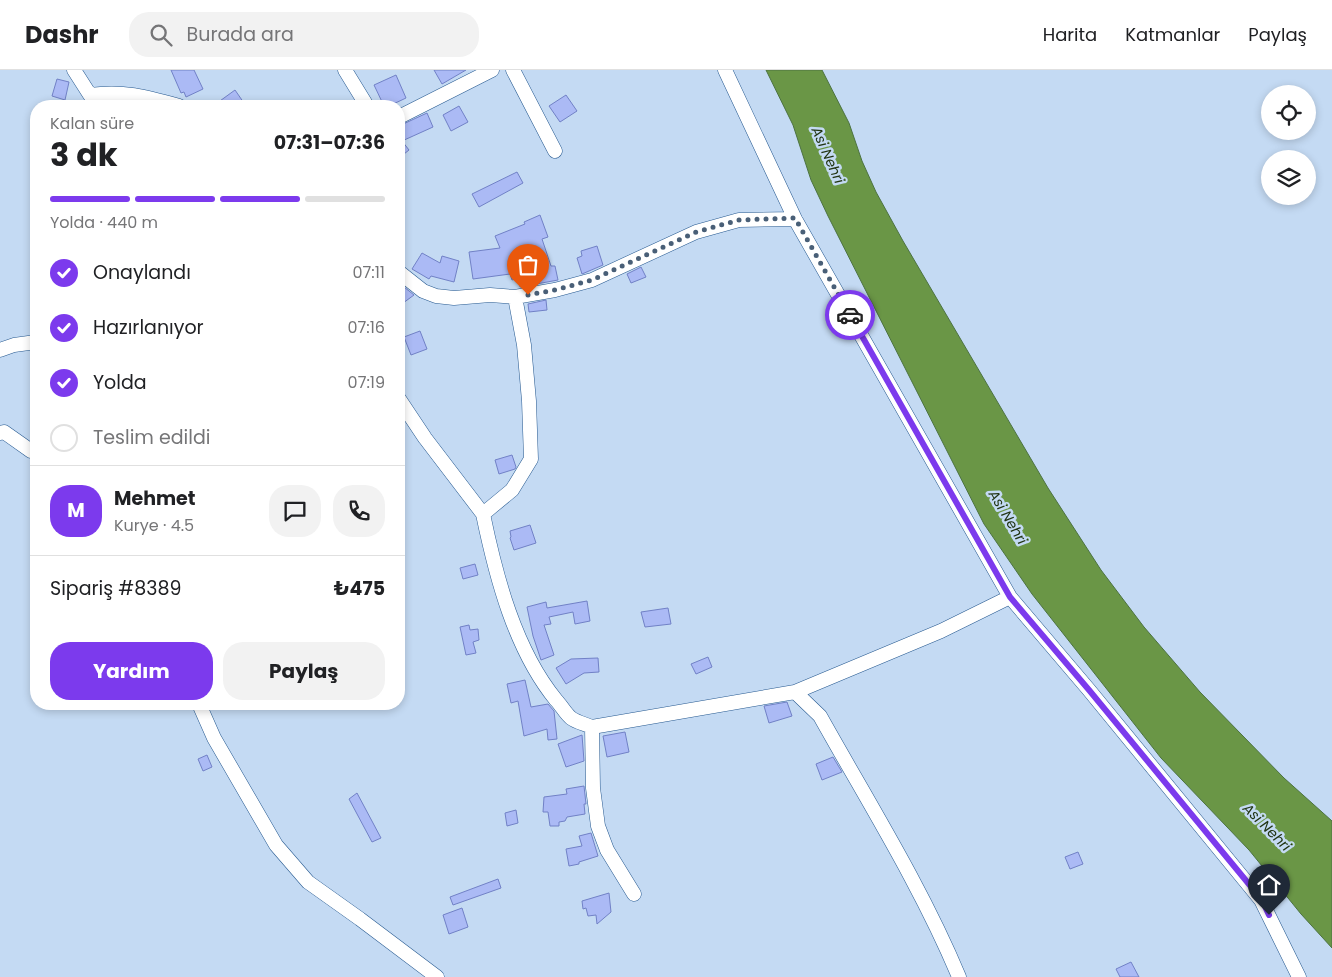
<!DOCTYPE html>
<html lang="tr">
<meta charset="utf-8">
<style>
body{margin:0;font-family:Poppins,sans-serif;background:#f2f2f2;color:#202124;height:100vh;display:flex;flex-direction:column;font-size:19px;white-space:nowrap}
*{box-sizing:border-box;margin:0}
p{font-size:16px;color:#757577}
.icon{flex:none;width:28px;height:28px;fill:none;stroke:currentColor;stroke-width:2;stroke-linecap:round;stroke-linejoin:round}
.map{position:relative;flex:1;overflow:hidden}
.details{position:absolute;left:30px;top:30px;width:375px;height:610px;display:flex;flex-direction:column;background:#fff;border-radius:20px;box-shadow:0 2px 8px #0003}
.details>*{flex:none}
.tools{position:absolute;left:1261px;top:15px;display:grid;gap:10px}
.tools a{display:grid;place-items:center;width:55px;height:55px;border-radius:50%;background:#fff;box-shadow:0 2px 8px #0003;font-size:25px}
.pin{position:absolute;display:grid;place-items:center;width:42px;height:42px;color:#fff;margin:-51px -21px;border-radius:50% 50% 50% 0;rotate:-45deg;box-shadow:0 0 5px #0007}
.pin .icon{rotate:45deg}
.courier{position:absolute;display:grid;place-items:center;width:50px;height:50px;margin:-25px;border:4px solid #7c3aed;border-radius:50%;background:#fff;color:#222;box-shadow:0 1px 6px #0007}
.summary em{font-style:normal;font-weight:700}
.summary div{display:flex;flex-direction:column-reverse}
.summary{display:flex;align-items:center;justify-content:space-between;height:85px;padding:0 20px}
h1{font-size:32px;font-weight:700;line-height:38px}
.bar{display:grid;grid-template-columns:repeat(4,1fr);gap:8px 5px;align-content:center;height:60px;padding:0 20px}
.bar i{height:6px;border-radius:4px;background:#e0e0e0}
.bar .selected{background:#7c3aed}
.bar p{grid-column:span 4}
.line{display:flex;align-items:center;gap:12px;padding:0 20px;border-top:1px solid #e0e0e0}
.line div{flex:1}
.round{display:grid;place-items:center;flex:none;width:52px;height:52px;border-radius:20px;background:#f2f2f2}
ol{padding:0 20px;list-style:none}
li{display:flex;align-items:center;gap:15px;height:55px}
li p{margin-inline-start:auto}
li .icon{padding:5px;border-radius:50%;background:#7c3aed;color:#fff;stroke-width:4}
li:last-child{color:#757577}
li i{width:28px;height:28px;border:2px solid #e0e0e0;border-radius:50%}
.primary-button{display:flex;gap:10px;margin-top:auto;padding:10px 20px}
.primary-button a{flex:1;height:58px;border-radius:20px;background:#7c3aed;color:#fff;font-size:20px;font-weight:700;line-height:58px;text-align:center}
.primary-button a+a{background:#f2f2f2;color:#202124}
header{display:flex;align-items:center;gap:30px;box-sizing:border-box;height:70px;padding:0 25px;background:#fff;border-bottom:1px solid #e0e0e0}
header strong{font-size:24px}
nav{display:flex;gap:28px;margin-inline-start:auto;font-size:18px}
.search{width:350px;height:45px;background:#f2f2f2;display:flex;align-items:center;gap:12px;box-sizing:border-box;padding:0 18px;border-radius:20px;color:#757577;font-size:19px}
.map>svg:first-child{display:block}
.water{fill:#6a9646;stroke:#4c7241}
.building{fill:#abbaf5;stroke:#7181c6}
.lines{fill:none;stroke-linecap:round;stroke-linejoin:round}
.minor-casing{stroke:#265990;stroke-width:15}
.minor{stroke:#fff;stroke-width:14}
.done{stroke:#495f77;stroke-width:5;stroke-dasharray:0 9}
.route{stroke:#7c3aed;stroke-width:6}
.labels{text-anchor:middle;stroke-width:5;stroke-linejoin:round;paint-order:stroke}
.water-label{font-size:14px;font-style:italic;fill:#223513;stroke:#c4daf3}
</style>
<header>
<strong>Dashr</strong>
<div class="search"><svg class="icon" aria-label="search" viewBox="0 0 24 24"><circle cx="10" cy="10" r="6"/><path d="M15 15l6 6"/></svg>Burada ara</div>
<nav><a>Harita</a><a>Katmanlar</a><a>Paylaş</a></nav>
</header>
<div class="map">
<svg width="1332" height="907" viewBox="0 0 1332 907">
<rect width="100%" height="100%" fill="#c4daf3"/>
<path class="water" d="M766 0H822L849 53 862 91 876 122 903 171 1048 418 1101 500 1144 557 1200 622 1284 708 1332 751V878L1301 844 1249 780 1161 688 1032 524 984 454 828 146 811 110 793 55Z"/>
<path class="building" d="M171 0H194L203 19 186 27 184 22 181 23Z
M434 0H466L442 14Z
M396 5 406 28 389 36H384L374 15Z
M57 9 69 12 65 30 52 26Z
M235 20 246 36H213Z
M566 25 577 41 560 52 549 36Z
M459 36 468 52 451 61 443 45Z
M427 43 433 57 402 71 409 80 399 88V56Z
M517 102 523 113 479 137 472 124Z
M540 145 548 167 542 169 551 196H555L558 210 520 217 519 208 512 210 510 204 473 209 469 182 500 178 495 166 525 154 524 152Z
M597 176 603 195 582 204 577 188 582 186 581 181Z
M422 183 440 193 442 186 459 191 454 212 431 206 429 209 412 199Z
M641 197 646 207 631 213 627 204Z
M399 213 414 225 399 236Z
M546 230 547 240 529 242 528 234Z
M420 261 427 279 411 285 404 267Z
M512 385 516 397 515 399 499 404 495 390Z
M530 455 536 473 514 480 510 468 511 467 510 461Z
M475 494 478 505 463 509 460 498Z
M587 531 590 551 575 554 573 542 549 547 551 554 544 555 554 585 541 590 533 566 527 537 546 532 547 538Z
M668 538 671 554 645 557 641 542Z
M469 555 470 560 478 559 479 570 473 572 476 583 466 585 460 557Z
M708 587 712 597 696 604 691 594Z
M598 588 599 602 584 603 566 614 556 598 571 589Z
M525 610 531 637 548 634 554 641 557 669 548 670 547 659 524 666 518 631 511 633 507 614Z
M787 632 792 646 769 653 764 636Z
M625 662 629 682 607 687 603 666Z
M582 665 584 691 566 697 558 674Z
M207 685 212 697 203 701 198 689Z
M833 687 842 702 822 710 816 694Z
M584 716 586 734H584L585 744 567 747 565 751 559 752V756H550L548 742H543L544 727 567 724 566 719Z
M357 723 381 768 372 772 349 729Z
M516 740 518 753 507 756 505 743Z
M591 763 598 786 579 792V794L569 796 566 779 582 776 579 766Z
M1078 782 1083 794 1070 799 1065 787Z
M498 809 501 818 453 835 450 827Z
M609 823 611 842 597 854 596 845 588 846 586 838 583 839 582 831Z
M462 838 468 857 449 864 443 845Z
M1131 892 1139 907H1120L1116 899Z"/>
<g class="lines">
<g class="minor-casing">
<path id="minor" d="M74 0 90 25C123 20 147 27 179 36
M345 0 367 36
M513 0 555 81
M725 0 795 149 1010 527 1089 620 1261 830 1299 907
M399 47 492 0
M399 202 423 221 436 226 454 228 490 225 515 227 524 275 529 331 531 389 512 420 483 444C496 507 515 580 556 630 561 635 565 643 571 648 576 652 585 654 592 657L795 622 820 646C868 732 921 816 959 907
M515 227 555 220 592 210 696 162 739 150 795 149
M0 280 14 275 36 272
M399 329 425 368 483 444
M0 363 4 362 31 381 36 376
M795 622 941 561 1010 527
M199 634 214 668 276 775 308 812 360 849 437 907
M592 657 593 718 598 756 607 780 634 824"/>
</g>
<use href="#minor" class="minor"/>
</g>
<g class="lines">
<path class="done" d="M528 225 555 220 592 210 696 162 739 150 795 148 850 245"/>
<path class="route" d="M850 245 1010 527 1089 620 1262 830 1269 845"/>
</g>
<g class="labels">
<g class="water-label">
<text transform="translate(828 85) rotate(66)" y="5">Asi Nehri</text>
<text transform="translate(1008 447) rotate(59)" y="5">Asi Nehri</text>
<text transform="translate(1267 757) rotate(45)" y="5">Asi Nehri</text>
</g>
</g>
</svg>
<div class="tools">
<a><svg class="icon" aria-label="locate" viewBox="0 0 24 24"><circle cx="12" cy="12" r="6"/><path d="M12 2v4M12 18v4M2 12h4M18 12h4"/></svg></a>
<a><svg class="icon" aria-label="layers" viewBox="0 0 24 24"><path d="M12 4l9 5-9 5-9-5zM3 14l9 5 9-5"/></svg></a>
</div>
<div class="pin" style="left:528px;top:225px;background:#ea580c"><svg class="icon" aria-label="bag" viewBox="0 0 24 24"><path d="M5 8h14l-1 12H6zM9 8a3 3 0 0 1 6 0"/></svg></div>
<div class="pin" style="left:1269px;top:845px;background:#1f2937"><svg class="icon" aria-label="home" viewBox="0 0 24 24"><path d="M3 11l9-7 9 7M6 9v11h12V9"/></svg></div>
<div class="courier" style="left:850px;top:245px"><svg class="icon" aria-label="car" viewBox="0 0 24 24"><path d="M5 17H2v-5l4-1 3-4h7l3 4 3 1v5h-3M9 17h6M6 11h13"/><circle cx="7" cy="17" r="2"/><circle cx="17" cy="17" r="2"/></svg></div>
<section class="details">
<div class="summary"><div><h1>3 dk</h1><p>Kalan süre</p></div><em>07:31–07:36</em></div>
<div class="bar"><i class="selected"></i><i class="selected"></i><i class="selected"></i><i></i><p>Yolda · 440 m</p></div>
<ol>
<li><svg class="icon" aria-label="check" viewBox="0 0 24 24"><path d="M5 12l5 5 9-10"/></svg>Onaylandı<p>07:11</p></li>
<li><svg class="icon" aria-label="check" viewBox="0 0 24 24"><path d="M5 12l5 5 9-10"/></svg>Hazırlanıyor<p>07:16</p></li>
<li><svg class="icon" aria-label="check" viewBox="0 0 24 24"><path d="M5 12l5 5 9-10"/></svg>Yolda<p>07:19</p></li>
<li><i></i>Teslim edildi</li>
</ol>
<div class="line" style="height:90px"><b class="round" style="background:#7c3aed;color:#fff">M</b><div><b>Mehmet</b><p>Kurye · 4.5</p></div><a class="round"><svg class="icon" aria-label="chat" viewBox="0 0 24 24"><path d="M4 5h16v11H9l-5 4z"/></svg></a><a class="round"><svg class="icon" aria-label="phone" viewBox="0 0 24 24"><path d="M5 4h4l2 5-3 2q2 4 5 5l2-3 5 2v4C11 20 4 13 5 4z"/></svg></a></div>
<div class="line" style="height:65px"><div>Sipariş #8389</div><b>₺475</b></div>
<div class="primary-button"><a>Yardım</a><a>Paylaş</a></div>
</section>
</div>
